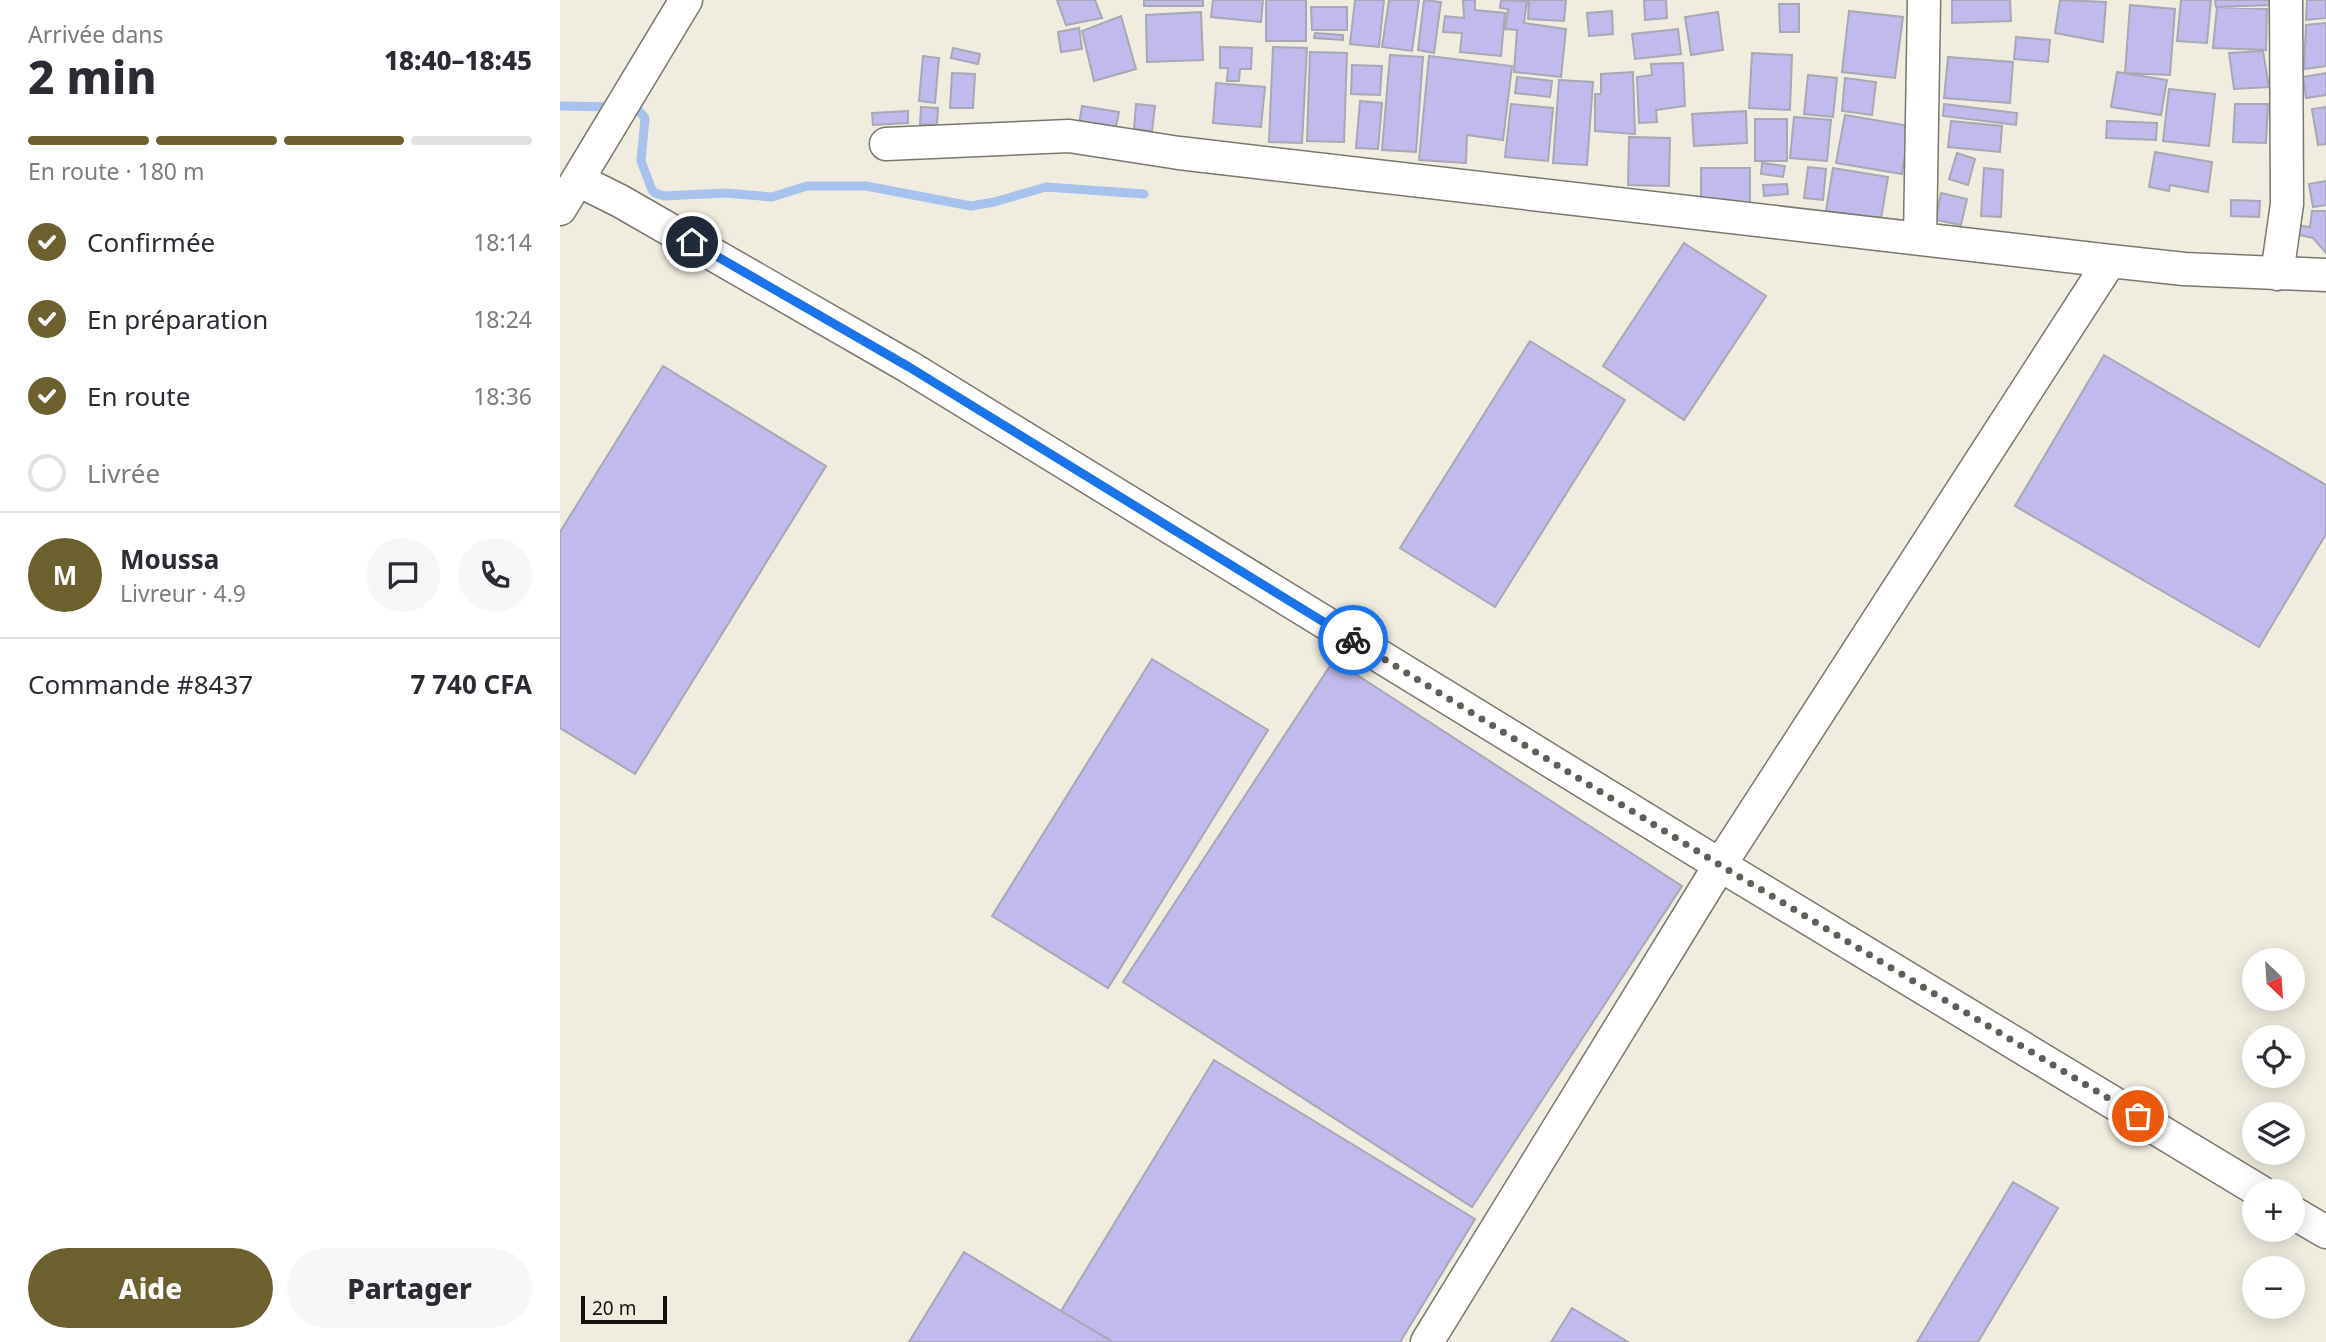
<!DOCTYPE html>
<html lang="fr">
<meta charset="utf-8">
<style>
body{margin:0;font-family:"Noto Sans",sans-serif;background:#f7f7f7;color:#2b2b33;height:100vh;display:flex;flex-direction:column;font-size:26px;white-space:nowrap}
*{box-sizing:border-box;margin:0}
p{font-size:23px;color:#7c7c81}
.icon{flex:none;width:38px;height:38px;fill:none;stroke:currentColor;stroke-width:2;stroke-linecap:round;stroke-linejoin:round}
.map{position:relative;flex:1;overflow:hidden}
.drawer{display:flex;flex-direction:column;background:#fff;width:560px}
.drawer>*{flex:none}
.needle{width:46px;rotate:155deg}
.buttons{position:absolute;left:1682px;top:948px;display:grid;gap:14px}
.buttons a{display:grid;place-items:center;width:63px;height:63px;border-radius:50%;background:#fff;box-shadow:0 4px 18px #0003;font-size:35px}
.scale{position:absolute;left:21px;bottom:18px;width:86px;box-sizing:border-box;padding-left:7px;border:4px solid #13120d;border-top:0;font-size:19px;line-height:24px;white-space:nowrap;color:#13120d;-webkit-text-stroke:5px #f0ede0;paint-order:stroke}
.pin{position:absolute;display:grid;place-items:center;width:60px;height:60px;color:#fff;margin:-30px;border:4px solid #fff;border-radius:50%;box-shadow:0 2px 7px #0007}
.courier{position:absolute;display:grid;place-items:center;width:70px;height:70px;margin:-35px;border:5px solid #1a73e8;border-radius:50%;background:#fff;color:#222;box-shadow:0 2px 9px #0007}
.head em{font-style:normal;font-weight:800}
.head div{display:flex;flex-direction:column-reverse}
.head{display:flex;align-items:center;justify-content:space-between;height:119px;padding:0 28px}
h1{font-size:46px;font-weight:800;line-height:52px}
.bar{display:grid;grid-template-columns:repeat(4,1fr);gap:10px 7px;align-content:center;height:84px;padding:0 28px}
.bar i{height:9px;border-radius:5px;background:#e1e1e2}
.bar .selected{background:#6c612e}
.bar p{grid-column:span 4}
.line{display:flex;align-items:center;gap:18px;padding:0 28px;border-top:2px solid #e1e1e2}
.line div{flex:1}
.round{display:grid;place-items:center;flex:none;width:74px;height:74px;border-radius:37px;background:#f7f7f7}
ol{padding:0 28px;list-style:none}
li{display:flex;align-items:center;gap:21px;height:77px}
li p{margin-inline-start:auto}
li .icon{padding:7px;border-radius:50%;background:#6c612e;color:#fff;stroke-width:4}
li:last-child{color:#7c7c81}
li i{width:38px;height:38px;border:4px solid #e1e1e2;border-radius:50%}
.cta{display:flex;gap:14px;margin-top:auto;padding:14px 28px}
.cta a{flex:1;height:80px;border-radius:42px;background:#6c612e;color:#fff;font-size:28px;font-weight:800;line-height:80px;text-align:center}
.cta a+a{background:#f7f7f7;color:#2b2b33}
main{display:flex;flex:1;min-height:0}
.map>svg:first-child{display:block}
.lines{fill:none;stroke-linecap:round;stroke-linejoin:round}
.stream{stroke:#a6c2ed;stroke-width:9}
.building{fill:#c0bbec;stroke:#a8a7b4;stroke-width:2}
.street-casing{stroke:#7a776b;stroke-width:35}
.street{stroke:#fff;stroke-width:32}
.done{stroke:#605f57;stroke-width:7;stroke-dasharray:0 12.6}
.route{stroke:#1a73e8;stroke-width:9}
</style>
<main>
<section class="drawer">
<div class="head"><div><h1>2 min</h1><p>Arrivée dans</p></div><em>18:40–18:45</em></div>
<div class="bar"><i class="selected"></i><i class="selected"></i><i class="selected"></i><i></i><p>En route · 180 m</p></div>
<ol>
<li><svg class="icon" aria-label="check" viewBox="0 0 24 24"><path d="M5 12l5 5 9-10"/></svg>Confirmée<p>18:14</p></li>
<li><svg class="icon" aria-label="check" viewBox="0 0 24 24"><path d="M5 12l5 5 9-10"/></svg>En préparation<p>18:24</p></li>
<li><svg class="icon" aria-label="check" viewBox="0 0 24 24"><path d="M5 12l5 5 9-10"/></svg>En route<p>18:36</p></li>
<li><i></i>Livrée</li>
</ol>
<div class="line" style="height:126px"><b class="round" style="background:#6c612e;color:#fff">M</b><div><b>Moussa</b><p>Livreur · 4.9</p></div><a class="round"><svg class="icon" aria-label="chat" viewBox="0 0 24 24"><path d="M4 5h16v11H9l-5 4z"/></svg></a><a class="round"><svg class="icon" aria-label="phone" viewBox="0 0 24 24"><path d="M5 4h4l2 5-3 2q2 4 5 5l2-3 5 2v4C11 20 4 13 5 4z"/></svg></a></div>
<div class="line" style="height:91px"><div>Commande #8437</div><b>7 740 CFA</b></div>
<div class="cta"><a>Aide</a><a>Partager</a></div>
</section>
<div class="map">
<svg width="1766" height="1342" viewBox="0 0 1766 1342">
<rect width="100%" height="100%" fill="#f0ede0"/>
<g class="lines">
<path class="stream" d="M0 106 55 107
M69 107 79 111 85 118 81 161 92 190 95 193 104 196 165 193 212 197 247 186H306L411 206 434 202 486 187 584 194"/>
</g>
<path class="building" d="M497 0H535L542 18 506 25Z
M584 0H643V6H584Z
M653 0H703L701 22 651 17Z
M706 0H746V41H706Z
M795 0H824L819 47 790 44Z
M829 0H859L852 51 822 47Z
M864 0 881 2 874 53 858 50Z
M903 0H915V10L945 13 941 56 900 52 902 33 883 32 885 16 904 18Z
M941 0 967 1 964 23 1006 29 1001 77 954 72 957 30 945 29 948 9 940 8Z
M969 0H1006L1004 21 968 19Z
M1084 0H1106L1107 18 1085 20Z
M1392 0H1450L1451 21 1392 23Z
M1500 0 1546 2 1543 42 1495 33Z
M1621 0H1651L1647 43 1617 41Z
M1655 0H1711L1712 5 1656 7Z
M1747 0H1766V18L1746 20Z
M1219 4H1239V32H1220Z
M1570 5 1615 9 1610 75 1565 73Z
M751 7H787V30H752Z
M1657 7 1707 9 1706 50 1653 48Z
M1052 11 1053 34 1029 36 1027 13Z
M1289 11 1343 17 1335 78 1282 72Z
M641 12 643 60 587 62 586 15Z
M1158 12 1163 50 1131 55 1125 17Z
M561 16 576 69 534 81 522 31Z
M1766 23V66L1744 69 1746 25Z
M519 28 522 49 501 52 498 32Z
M1118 29 1121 54 1075 59 1072 34Z
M755 33 783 35V40L754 38Z
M1456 37 1490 40 1488 62 1454 59Z
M660 47 692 48 691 69H680L679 81H667L668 68H660Z
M713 47 747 48 742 143 709 142Z
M393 48 420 54 418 64 391 58Z
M1703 51 1709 87 1674 89 1669 53Z
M750 52 787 53 784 142 747 141Z
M1192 53 1232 55 1230 110 1189 108Z
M830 55 863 57 856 152 822 150Z
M363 56 379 58 375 103 359 101Z
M869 56 952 66 943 140 907 135 906 163 859 160Z
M1388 57 1453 62 1450 103 1384 98Z
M1123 63 1125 106 1096 110 1097 122 1079 123 1077 77 1092 75 1091 64Z
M792 65 822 66 820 95 791 94Z
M1073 72 1075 134 1035 131V94H1041V74Z
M1557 72 1607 80 1601 115 1551 107Z
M392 73 415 74 413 108H390Z
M1766 73V95L1746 98 1743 77Z
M1248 75 1277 78 1273 117 1244 114Z
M957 77 992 81 990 97 955 93Z
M1285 78 1316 82 1312 115 1282 111Z
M999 80 1033 82 1027 165 993 163Z
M656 83 705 87 701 127 653 123Z
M1609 89 1655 94 1649 146 1603 141Z
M800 101 822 103 818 149 796 148Z
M576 104 595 106 592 131 574 129Z
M951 104 993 108 988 161 945 157Z
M1384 104 1457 113 1456 125 1383 116Z
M1675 104H1708L1706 143 1673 142Z
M522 106 559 112 555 131 519 124Z
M361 107 378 108 377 125 360 124Z
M1766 107V144L1758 145 1752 109Z
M348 111V123L313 125 312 113Z
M1186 111 1187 143 1134 146 1132 114Z
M1285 115 1350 126 1342 174 1276 163Z
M1234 117 1271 120 1267 161 1230 158Z
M1195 119H1227V161H1195Z
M1391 121 1442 126 1440 152 1388 147Z
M1547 121 1597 123 1596 140 1546 138Z
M1069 137 1110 138 1109 186 1068 185Z
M1595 152 1652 162 1648 192 1610 185 1609 191 1589 187Z
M1397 153 1415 159 1408 185 1389 179Z
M1202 163 1225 166 1223 177 1201 174Z
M1248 167 1266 169 1263 200 1244 198Z
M1141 168H1190V210H1141Z
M1273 168 1328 177 1321 219 1266 211Z
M1424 168 1443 170 1441 217 1421 216Z
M1766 181V205L1753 207 1749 184Z
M1227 184 1228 194 1204 196 1203 185Z
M1381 193 1407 199 1401 225 1376 220Z
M1671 200 1700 201 1699 217 1671 216Z
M1752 211H1766V253L1753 238 1735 234 1736 225 1750 227Z
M1124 243 1206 296 1124 420 1043 366Z
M970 341 1065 400 935 607 840 548Z
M1544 355 1766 485V534L1699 647 1455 506Z
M103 366 266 466 75 774 0 728V532Z
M592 659 708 730 548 988 432 916Z
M774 660 1122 886 912 1207 563 982Z
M654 1060 915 1219 840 1342H553L501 1311Z
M1453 1182 1498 1208 1418 1342H1357Z
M404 1252 501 1311 553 1342H349Z
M1012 1308 1068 1342H991Z"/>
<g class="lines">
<g class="street-casing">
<path id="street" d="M326 144 509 136 619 153 1550 261 1624 269 1766 275
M18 180 60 201 349 367 1160 865 1701 1192
M0 209 126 0
M1360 239 1364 0
M1717 274 1727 204 1726 0
M1732 1212 1766 1232
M867 1342 1160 865 1550 261"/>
</g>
<use href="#street" class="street"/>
</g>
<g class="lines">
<path class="done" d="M793 640 1160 865 1578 1116"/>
<path class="route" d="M132 242 349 367 793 640"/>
</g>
</svg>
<div class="buttons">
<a><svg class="needle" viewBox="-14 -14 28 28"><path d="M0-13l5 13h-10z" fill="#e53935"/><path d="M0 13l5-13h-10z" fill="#7c7c81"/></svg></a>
<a><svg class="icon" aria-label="locate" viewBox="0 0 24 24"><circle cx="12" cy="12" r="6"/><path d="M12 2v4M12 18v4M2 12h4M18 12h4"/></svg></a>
<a><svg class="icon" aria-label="layers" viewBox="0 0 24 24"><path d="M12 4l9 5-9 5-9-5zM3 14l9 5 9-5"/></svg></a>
<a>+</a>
<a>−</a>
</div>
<div class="scale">20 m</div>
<div class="pin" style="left:1578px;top:1116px;background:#ea580c"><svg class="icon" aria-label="bag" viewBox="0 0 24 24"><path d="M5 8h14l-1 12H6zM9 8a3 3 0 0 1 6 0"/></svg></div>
<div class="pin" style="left:132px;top:242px;background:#1f2937"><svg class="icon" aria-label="home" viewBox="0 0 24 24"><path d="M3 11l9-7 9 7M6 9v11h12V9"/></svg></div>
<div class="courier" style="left:793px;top:640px"><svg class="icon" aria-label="bike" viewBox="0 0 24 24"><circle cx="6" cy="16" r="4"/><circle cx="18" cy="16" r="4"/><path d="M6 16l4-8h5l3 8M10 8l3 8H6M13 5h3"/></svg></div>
</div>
</main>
